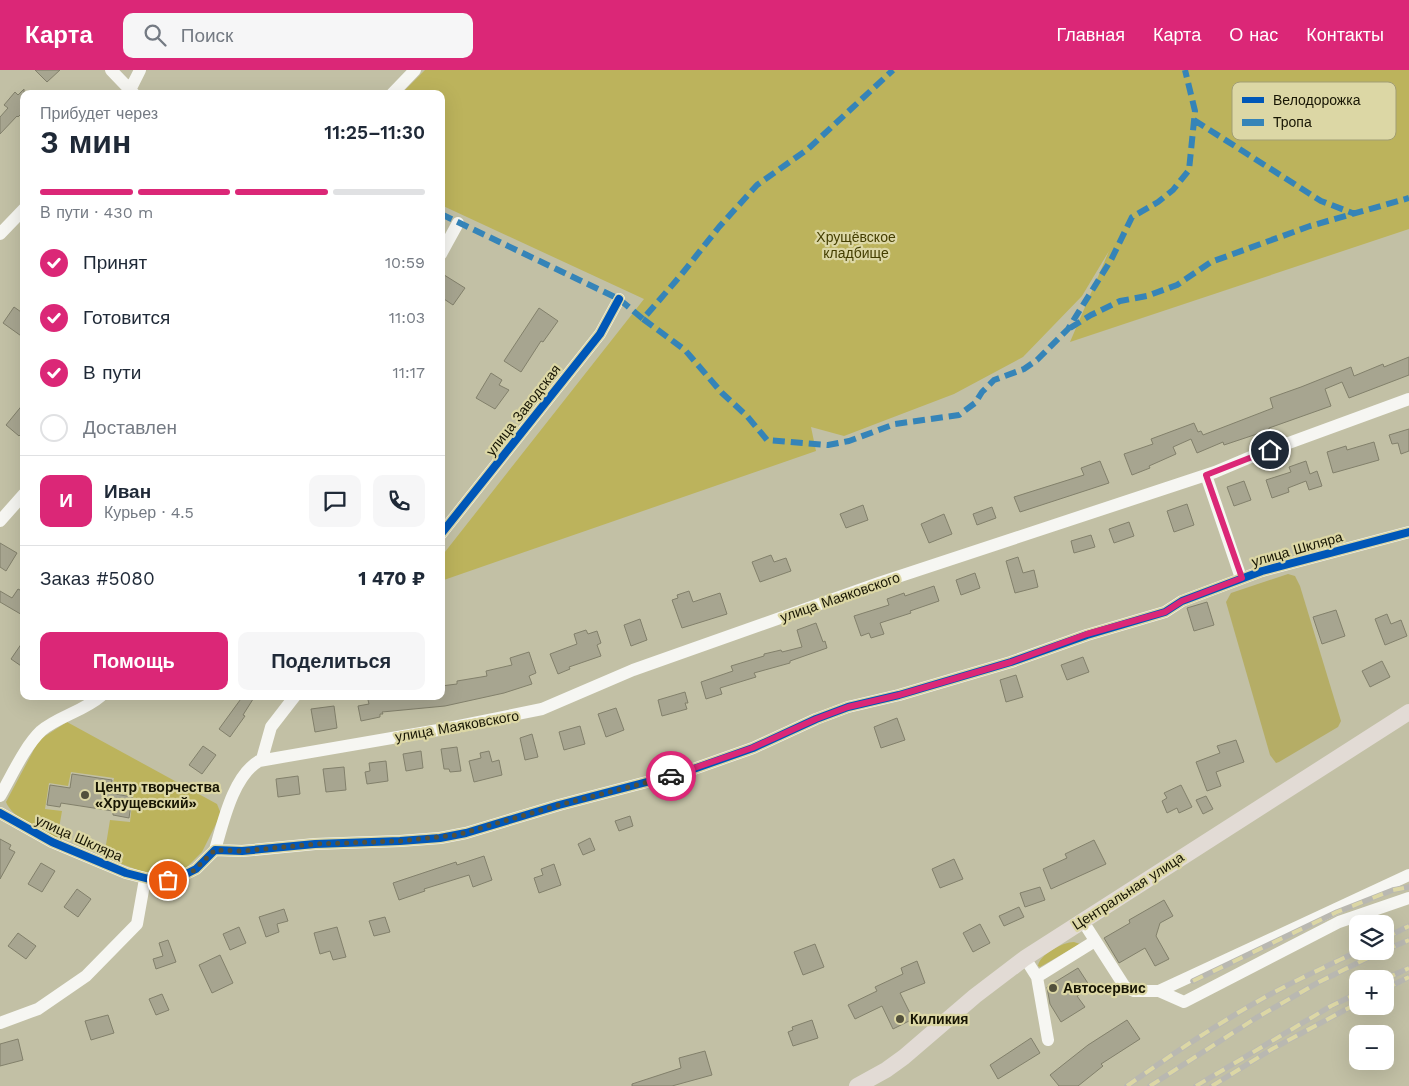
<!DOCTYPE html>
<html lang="ru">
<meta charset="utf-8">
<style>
body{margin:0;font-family:"Work Sans",sans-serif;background:#f6f6f7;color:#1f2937;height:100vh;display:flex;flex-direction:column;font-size:19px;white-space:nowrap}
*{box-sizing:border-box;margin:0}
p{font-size:16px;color:#747a83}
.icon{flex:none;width:28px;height:28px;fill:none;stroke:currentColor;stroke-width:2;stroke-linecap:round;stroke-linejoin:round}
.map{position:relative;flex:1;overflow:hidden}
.details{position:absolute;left:20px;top:20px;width:425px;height:610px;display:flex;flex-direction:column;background:#fff;border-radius:10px;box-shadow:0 5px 20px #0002}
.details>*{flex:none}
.controls{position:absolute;left:1349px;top:845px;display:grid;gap:10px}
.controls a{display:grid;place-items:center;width:45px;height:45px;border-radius:10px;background:#fff;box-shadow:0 5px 20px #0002;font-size:25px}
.pin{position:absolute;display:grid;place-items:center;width:42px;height:42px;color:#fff;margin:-21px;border:2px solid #fff;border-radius:50%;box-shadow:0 1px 5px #0007}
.courier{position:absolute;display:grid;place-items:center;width:50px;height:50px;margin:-25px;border:4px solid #db2777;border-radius:50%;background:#fff;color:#222;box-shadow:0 1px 6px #0007}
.headline em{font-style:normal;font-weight:600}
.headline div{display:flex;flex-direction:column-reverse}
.headline{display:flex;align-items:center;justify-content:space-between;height:85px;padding:0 20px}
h1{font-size:32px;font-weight:600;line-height:38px}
.bar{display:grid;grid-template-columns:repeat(4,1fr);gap:8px 5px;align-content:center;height:60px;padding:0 20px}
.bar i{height:6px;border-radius:4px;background:#e0e1e3}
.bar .selected{background:#db2777}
.bar p{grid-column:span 4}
.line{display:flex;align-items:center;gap:12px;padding:0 20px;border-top:1px solid #e0e1e3}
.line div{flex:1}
.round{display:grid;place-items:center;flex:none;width:52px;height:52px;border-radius:10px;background:#f6f6f7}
ol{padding:0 20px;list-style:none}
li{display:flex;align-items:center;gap:15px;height:55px}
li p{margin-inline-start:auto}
li .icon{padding:5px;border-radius:50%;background:#db2777;color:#fff;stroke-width:4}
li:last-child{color:#747a83}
li i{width:28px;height:28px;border:2px solid #e0e1e3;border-radius:50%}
.cta{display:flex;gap:10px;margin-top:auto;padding:10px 20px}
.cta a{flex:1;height:58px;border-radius:10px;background:#db2777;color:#fff;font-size:20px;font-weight:600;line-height:58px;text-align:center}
.cta a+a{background:#f6f6f7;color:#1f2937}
header{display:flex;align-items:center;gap:30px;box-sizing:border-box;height:70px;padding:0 25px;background:#db2777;color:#fff}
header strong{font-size:24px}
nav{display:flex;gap:28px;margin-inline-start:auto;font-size:18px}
.search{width:350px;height:45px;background:#f6f6f7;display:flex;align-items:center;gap:12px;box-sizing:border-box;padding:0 18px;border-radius:10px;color:#747a83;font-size:19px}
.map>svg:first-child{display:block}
.green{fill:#bcb35c}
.forest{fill:#b5ad66}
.building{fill:#a7a590;stroke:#82806b}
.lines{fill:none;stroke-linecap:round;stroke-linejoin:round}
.minor{stroke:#f6f6f2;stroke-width:12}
.major{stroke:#e2dbd5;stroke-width:16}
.rail-casing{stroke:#b9b8b1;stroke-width:5.5}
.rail{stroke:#dcd7a5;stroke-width:4;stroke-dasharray:11;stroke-linecap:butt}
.quiet{stroke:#3584b8;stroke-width:6;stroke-dasharray:12 6;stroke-linecap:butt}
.cycleway-casing{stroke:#dcd7a5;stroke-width:11}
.cycleway{stroke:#0057b8;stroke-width:8}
.done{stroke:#53513c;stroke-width:5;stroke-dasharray:0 9}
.route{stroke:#db2777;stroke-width:6}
.poi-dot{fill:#53513c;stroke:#dcd7a5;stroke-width:2}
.labels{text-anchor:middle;stroke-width:4.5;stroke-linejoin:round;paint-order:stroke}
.park-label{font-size:14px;fill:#443e01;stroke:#dcd7a5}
.street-label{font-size:14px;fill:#171503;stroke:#dcd7a5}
.poi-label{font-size:14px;font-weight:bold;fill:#171503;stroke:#dcd7a5;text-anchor:start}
.key{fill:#dcd7a5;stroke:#a19d74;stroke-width:1}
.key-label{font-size:14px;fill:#171503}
</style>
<header>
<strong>Карта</strong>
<div class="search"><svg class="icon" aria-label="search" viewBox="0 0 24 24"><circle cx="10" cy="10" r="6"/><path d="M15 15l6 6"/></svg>Поиск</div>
<nav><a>Главная</a><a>Карта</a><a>О нас</a><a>Контакты</a></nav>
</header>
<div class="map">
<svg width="1409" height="1016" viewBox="0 0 1409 1016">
<rect width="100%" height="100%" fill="#c2c0a5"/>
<path class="green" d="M425 0H1409V159L1070 272 1109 181 1082 226 1023 287 954 324 844 366 811 357 816 381 441 511V487L644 229 441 135V24H401Z
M67 652 217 734 221 744 202 782 186 798 172 804H148L104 787 110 750 130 752 133 726 112 722 114 708 71 702 68 716 49 713 45 739 62 741 57 770C42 761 12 748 6 732L39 670Z
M1074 872 1080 874 1040 897 1038 896C1040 884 1063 872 1074 872Z"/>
<path class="forest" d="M1288 504 1295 506 1300 516 1341 651 1338 657 1279 692 1276 693 1270 685 1226 532 1231 523Z"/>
<path class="building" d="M35 0H60L47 12Z
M24 19V41L18 47 17 46 0 64V47L8 38 4 35 15 22 18 25Z
M441 203 465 218 453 235 441 227Z
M14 237 24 244V268L3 253Z
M539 238 558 251 543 272 541 271 521 302 504 291Z
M1409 287V305L1349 328 1342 312 1325 319 1331 336 1269 358V360L1224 375 1223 372 1197 383 1191 369 1173 377 1176 384 1149 396 1150 398 1132 405 1124 384 1153 374 1151 369 1194 353 1198 362 1201 361 1203 365 1273 338 1270 328 1301 317 1351 297 1354 306 1383 294 1384 297Z
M491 303 502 310 499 315 509 320 495 339 476 328Z
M24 333V361L19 366 6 355Z
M1409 359V381L1401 384 1398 373 1392 374 1389 365Z
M1374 372 1379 390 1333 403 1327 382 1346 376 1347 380Z
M1100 391 1109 413 1020 442 1014 427 1084 405 1081 398Z
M1306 391 1310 404 1317 401 1322 416 1309 420 1306 411 1288 418 1289 422 1272 428 1266 410 1291 402 1289 397Z
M1244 411 1251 430 1234 436 1227 417Z
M1187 434 1194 455 1174 462 1167 441Z
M863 435 868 450 846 458 840 444Z
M992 437 996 448 977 455 973 444Z
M944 444 952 464 929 473 921 454Z
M1129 452 1134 466 1114 473 1109 459Z
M1091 465 1095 477 1074 483 1071 471Z
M0 473 17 483 6 501 0 497Z
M771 485 774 492 786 488 791 501 760 512 752 492Z
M1018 487 1023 503 1034 500 1038 517 1015 523 1006 491Z
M975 503 980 518 961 525 956 510Z
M934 516 939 531 910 541 911 543 880 553 884 564 871 568 869 563 861 566 854 546 889 535 887 529 904 523 905 526Z
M18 519 24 522V546L0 532V521L12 528Z
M689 521 693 532 720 523 727 544 682 558 672 530 678 528 677 525Z
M1207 532 1214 555 1194 561 1187 538Z
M1336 540 1345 566 1322 574 1313 547Z
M1387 544 1391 554 1401 550 1407 566 1385 575 1375 549Z
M640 549 647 570 631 576 624 555Z
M816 553 823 572 825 571 827 578 790 591V593L754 603 756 607 720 618 722 624 706 629 701 612 733 601 731 596 764 586V584L781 580 782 582 802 577 797 560Z
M586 560 588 564 597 561 601 573 597 575 601 586 569 597 570 599 558 604 550 584 577 574 574 564Z
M24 570V598L11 589Z
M529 582 536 603 529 606 532 614 504 623 445 636 382 642 383 644H380V647L361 651 358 636 369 634 367 626H441V616L457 614V611L487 606 486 601 512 595 510 588Z
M1083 587 1089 602 1067 610 1061 595Z
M1382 591 1390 607 1370 617 1362 601Z
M1016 605 1023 627 1006 632 1000 610Z
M685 622 688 633H685L687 639 662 646 658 630Z
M243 626H255L243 645 245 646 230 667 219 659Z
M334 636 337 658 315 662 311 639Z
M616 638 624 660 606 667 598 644Z
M897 648 905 670 881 678 874 657Z
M580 656 585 674 564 680 559 662Z
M532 664 538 687 525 690 520 668Z
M1236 670 1244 692 1216 702 1221 716 1207 721 1196 692 1220 683 1217 676Z
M203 676 216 685 202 704 189 695Z
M457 677 461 701 450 702 449 699H444L441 679Z
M421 681 423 698 406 701 403 684Z
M489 681 492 692 499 690 502 705 474 712 469 691 481 688 480 683Z
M386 691 388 711 367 714 365 702 370 701 369 693Z
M344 697 346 720 326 722 323 699Z
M72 704 112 710 110 723 132 727 129 748 113 745V741L61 733 60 737 47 735 50 715 70 718Z
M298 706 300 724 278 727 276 709Z
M1181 715 1192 737 1179 743 1177 738 1167 743 1162 731 1167 728 1164 723Z
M1206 726 1213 739 1203 744 1196 730Z
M630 746 633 756 619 761 615 751Z
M590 768 595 780 583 785 578 774Z
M0 769 11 775 9 779 15 782 0 809Z
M1094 770 1106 794 1051 819 1043 799 1067 788 1065 784Z
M484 786 492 810 473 817 469 805 424 819 425 821 399 830 393 813 456 792 457 795Z
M954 789 963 809 940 818 932 799Z
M41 793 55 801 42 822 28 814Z
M554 794 561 815 539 823 534 808 543 805 541 799Z
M1040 817 1045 830 1025 837 1020 823Z
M77 819 91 829 78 847 64 837Z
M1164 830 1173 846 1160 853 1156 866 1169 889 1155 896 1145 878 1119 893 1104 868 1130 853 1129 850Z
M1019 837 1024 847 1004 856 999 846Z
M284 839 288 851 277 854 279 862 266 867 259 847Z
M385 847 390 862 374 866 369 851Z
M980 854 990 873 973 882 963 863Z
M239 857 246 873 230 880 223 864Z
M337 857 346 887 333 890 330 881 320 884 314 863Z
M18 863 36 876 26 889 8 876Z
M168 870 176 892 156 899 153 889 163 886 159 873Z
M815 874 824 897 803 905 794 882Z
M220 885 233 913 212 923 199 895Z
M917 891 925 913 900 923 913 949 893 959 882 936 855 949 848 935 877 921 875 917 903 904 901 898Z
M1078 898 1091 918 1077 926 1085 937 1061 952 1050 934 1047 917Z
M162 924 169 940 156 945 149 929Z
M108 945 114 963 91 970 85 951Z
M812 950 818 968 793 976 788 962 793 960 792 957Z
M1127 950 1140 969 1101 994 1103 996 1078 1016H1059L1050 1005 1088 975Z
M1031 968 1040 983 998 1009 990 995Z
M18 969 23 990 0 996V974Z
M705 981 712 1005 672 1016H632V1014L681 998 679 988Z"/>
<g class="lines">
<path class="minor" d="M111 0 134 24
M130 20 140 0
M392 24 415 0
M0 164 24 139
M441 184 458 153
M1206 405 1241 508
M0 451 24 424
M441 464 600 264 619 229
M262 689 271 657 295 626
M0 726C11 707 25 676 41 661 57 647 84 641 101 626
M0 743 52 772 126 803 153 810H168L186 804 196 799 215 780 242 781 315 774 400 771 440 768 466 763 559 735 685 702 753 678 816 649 848 637 899 625 1011 592 1087 565 1165 542 1182 531 1262 501 1409 462
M215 780C223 753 233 706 259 691L444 659 542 639 633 600 879 513 1215 402 1253 386 1409 329
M1082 850 1125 917 1134 921H1159L1184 932 1339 852 1409 828
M1025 888 1037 907 1095 871
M1037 907 1048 970
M1159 921 1409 805
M0 953 38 939 86 906 137 854 145 809"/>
<path class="major" d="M857 1016 886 1000 904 987 975 926 1025 888 1409 642"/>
<g class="rail-casing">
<path id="rail" d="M1385 868 1409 856
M1385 880 1409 870
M1385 909 1409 898
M1193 911 1337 842 1393 820 1409 817
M1385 919 1409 907
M1127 1016C1178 980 1230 945 1286 916 1309 904 1334 893 1358 881
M1150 1016 1256 948 1319 912 1382 881
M1196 1016 1331 936 1358 923
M1212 1016 1272 979 1358 933"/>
</g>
<use href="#rail" class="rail"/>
<path class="quiet" d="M1194 50 1321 131 1355 144
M441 144 619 229 643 249 681 205 719 157 757 115 808 79 893 0
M643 249 685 280 722 323 747 346 767 370 828 375 849 371 895 354 959 345 975 333 982 322 994 310 1024 299 1037 290 1068 259 1111 190 1132 147 1158 132 1173 120 1189 100 1195 41 1185 0
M1070 258 1091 245 1120 231 1147 226 1177 215 1211 192 1310 156 1409 128"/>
<g class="cycleway-casing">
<path id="cycleway" d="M441 464 600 264 619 229
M0 743 52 772 126 803 153 810H168L186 804 196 799 215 780 242 781 315 774 400 771 440 768 466 763 559 735 685 702 753 678 816 649 848 637 899 625 1011 592 1087 565 1165 542 1182 531 1262 501 1409 462"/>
</g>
<use href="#cycleway" class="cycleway"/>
</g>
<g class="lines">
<path class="done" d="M168 810 193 801 215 780 242 781 315 774 400 771 457 765 559 735 671 706"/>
<path class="route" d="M671 706 752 678 816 649 848 637 899 625 1011 592 1087 564 1165 542 1182 531 1242 508 1206 405 1270 380"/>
</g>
<g class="poi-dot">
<circle cx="85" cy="725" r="5"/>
<circle cx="1053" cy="918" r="5"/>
<circle cx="900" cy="949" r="5"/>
</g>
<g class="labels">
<g class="park-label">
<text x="856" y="172">Хрущёвское<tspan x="856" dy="16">кладбище</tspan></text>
</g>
<g class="street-label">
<text transform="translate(523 340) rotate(-52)" y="5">улица Заводская</text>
<text transform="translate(1297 479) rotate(-16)" y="5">улица Шкляра</text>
<text transform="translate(840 527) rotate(-19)" y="5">улица Маяковского</text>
<text transform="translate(457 656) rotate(-10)" y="5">улица Маяковского</text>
<text transform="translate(79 768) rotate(24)" y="5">улица Шкляра</text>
<text transform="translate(1128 821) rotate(-33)" y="5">Центральная улица</text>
</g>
<g class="poi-label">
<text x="95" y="722">Центр творчества<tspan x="95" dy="16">«Хрущевский»</tspan></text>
<text x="1063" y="923">Автосервис</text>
<text x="910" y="954">Киликия</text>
</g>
</g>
<rect x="1232" y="12" width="164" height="58" rx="8" class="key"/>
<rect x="1242" y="27" width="22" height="6" fill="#0057b8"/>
<rect x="1242" y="49" width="22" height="7" fill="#3584b8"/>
<g class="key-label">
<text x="1273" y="35">Велодорожка</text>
<text x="1273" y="57">Тропа</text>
</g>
</svg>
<div class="controls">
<a><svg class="icon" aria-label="layers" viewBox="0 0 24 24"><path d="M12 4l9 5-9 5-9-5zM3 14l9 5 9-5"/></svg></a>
<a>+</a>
<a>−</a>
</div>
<div class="pin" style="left:168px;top:810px;background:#ea580c"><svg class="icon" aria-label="bag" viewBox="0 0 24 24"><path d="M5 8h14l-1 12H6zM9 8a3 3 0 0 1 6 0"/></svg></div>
<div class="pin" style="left:1270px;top:380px;background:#1f2937"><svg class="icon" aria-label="home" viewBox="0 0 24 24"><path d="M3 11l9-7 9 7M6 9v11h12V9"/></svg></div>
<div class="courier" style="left:671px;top:706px"><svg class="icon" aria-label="car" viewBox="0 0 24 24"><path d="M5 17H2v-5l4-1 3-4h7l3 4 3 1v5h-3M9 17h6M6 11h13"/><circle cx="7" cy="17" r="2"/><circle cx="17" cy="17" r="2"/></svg></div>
<section class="details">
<div class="headline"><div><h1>3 мин</h1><p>Прибудет через</p></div><em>11:25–11:30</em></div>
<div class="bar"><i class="selected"></i><i class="selected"></i><i class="selected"></i><i></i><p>В пути · 430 m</p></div>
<ol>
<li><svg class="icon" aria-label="check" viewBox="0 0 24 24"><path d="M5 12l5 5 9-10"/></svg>Принят<p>10:59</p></li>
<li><svg class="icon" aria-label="check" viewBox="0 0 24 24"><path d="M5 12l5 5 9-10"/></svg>Готовится<p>11:03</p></li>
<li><svg class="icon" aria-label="check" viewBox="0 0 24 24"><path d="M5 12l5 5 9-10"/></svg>В пути<p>11:17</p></li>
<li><i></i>Доставлен</li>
</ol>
<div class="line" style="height:90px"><b class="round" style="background:#db2777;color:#fff">И</b><div><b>Иван</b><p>Курьер · 4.5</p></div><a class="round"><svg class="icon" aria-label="chat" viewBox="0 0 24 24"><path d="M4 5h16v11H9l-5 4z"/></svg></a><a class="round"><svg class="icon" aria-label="phone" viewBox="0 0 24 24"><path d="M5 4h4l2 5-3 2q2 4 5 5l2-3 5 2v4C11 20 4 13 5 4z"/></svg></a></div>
<div class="line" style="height:65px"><div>Заказ #5080</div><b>1 470 ₽</b></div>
<div class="cta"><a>Помощь</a><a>Поделиться</a></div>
</section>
</div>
